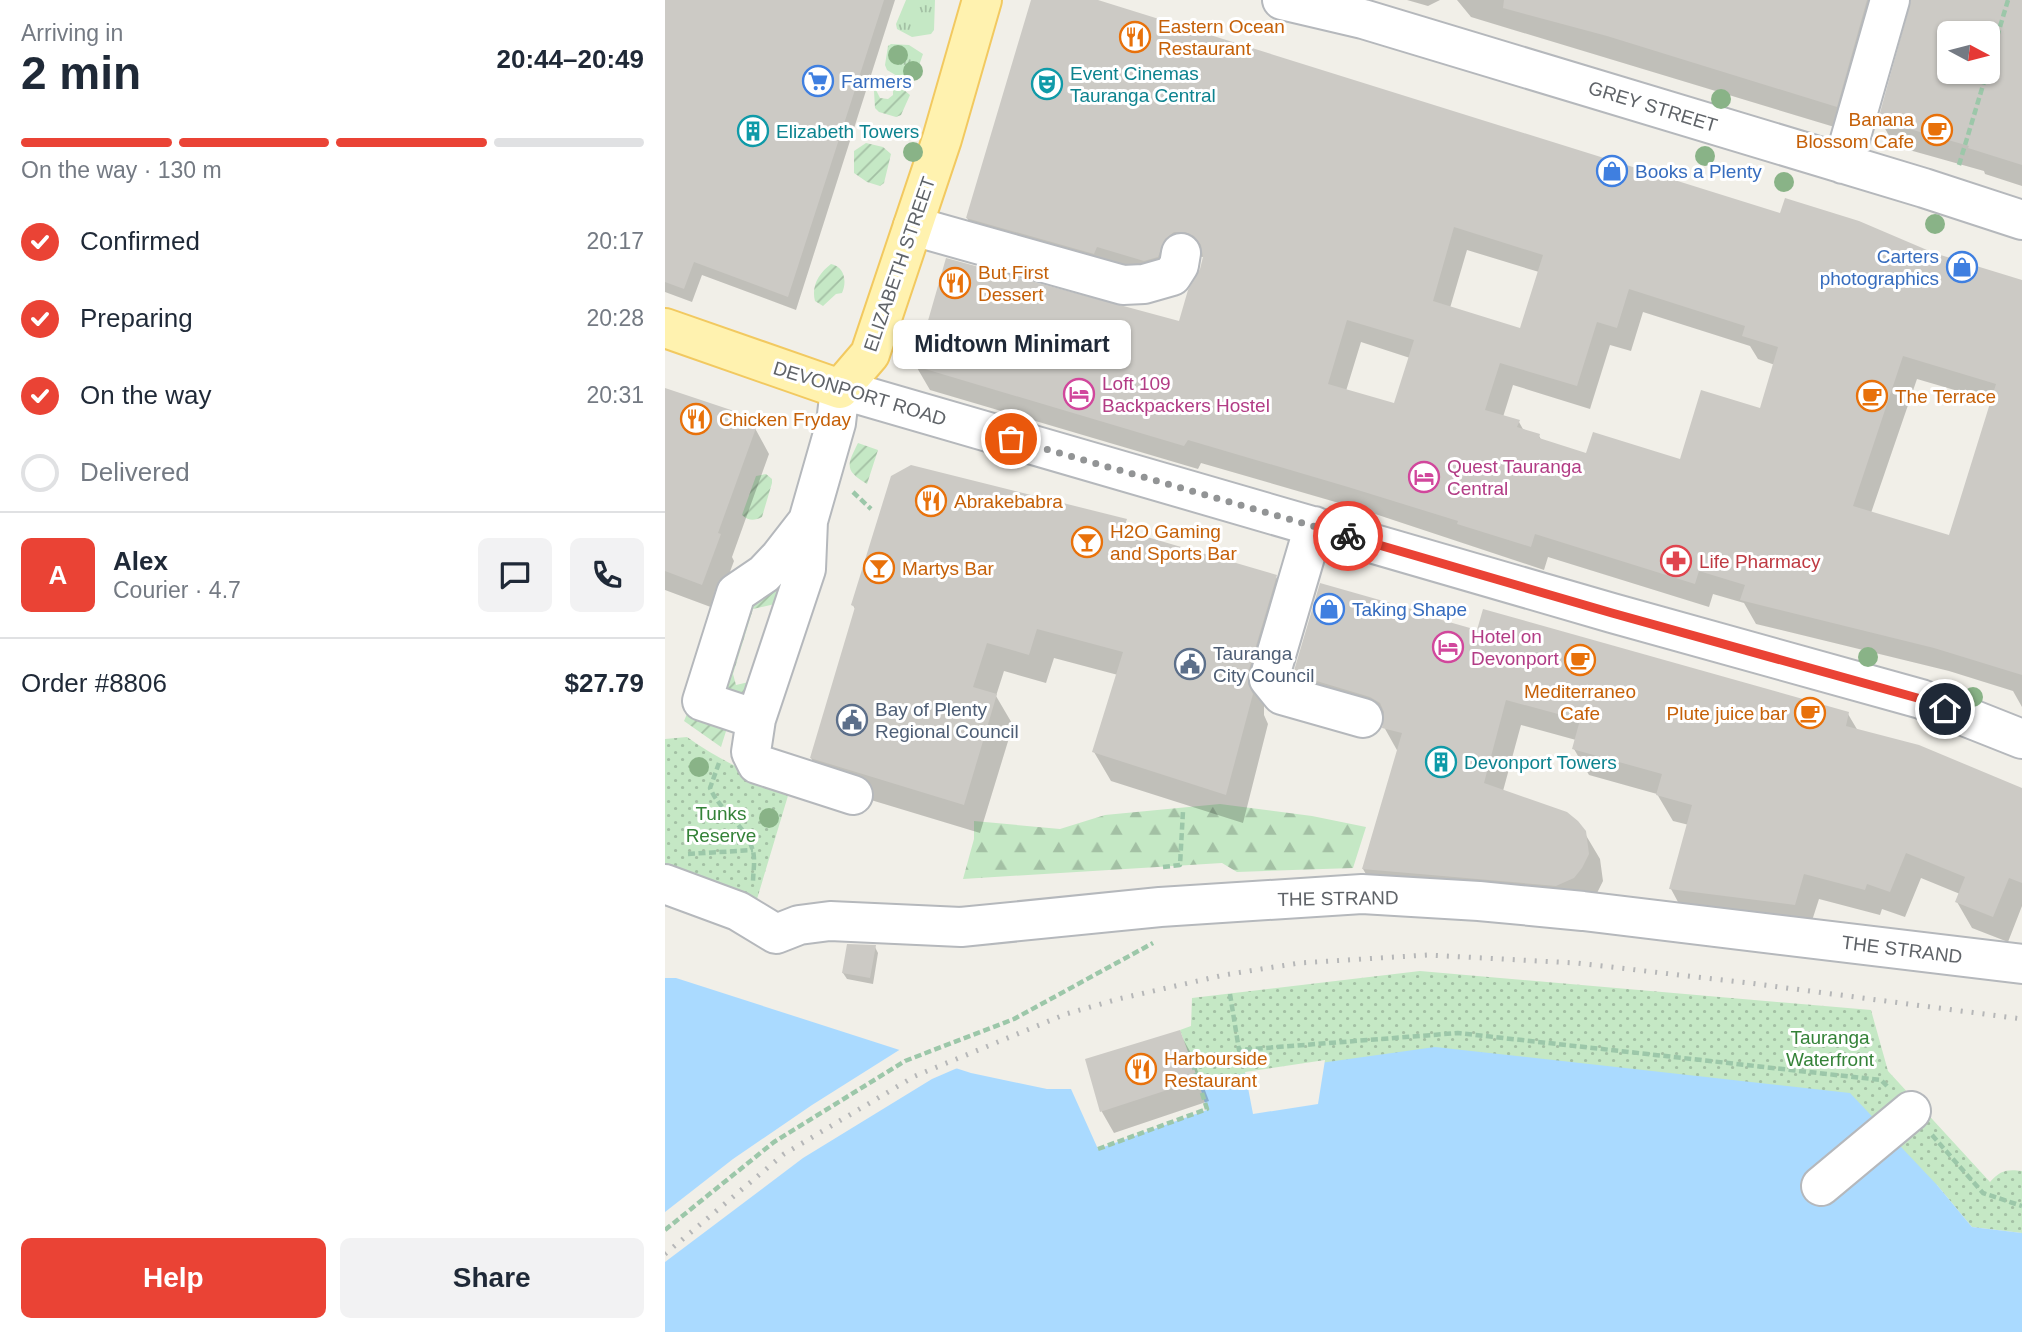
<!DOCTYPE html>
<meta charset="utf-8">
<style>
body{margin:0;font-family:Arial,sans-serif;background:#f2f2f3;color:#1f2937;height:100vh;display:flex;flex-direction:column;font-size:26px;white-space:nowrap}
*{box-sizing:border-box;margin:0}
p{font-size:23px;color:#747a83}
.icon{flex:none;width:38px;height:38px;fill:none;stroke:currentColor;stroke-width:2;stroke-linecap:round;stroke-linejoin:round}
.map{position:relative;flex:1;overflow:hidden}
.drawer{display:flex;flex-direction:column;background:#fff;width:665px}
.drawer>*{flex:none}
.needle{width:46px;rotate:97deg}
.tools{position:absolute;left:1272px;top:21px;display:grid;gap:14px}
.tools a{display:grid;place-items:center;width:63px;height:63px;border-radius:10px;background:#fff;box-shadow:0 2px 5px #0004;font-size:35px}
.pin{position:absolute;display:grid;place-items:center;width:60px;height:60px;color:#fff;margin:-30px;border:4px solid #fff;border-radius:50%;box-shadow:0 2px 7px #0007}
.courier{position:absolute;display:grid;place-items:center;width:70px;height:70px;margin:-35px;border:5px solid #ea4335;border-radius:50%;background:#fff;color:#222;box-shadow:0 2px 9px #0007}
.bubble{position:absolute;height:49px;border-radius:10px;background:#fff;box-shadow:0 2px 5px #0004;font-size:23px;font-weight:700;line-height:49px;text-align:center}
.head em{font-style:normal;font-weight:700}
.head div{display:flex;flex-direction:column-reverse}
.head{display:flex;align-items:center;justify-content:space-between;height:119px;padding:0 21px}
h1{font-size:46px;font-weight:700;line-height:52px}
.bar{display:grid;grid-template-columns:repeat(4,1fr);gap:10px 7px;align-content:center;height:84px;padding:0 21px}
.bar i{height:9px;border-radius:5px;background:#e0e1e3}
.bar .active{background:#ea4335}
.bar p{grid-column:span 4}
.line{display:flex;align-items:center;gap:18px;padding:0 21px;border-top:2px solid #e0e1e3}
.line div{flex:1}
.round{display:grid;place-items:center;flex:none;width:74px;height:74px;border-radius:10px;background:#f2f2f3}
ol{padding:0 21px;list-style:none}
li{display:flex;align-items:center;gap:21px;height:77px}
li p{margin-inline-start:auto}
li .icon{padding:7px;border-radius:50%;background:#ea4335;color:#fff;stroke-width:4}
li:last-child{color:#747a83}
li i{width:38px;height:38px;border:4px solid #e0e1e3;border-radius:50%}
.primary-button{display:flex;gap:14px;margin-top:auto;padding:14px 21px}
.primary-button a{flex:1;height:80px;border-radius:10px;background:#ea4335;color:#fff;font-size:28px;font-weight:700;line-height:80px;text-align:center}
.primary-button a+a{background:#f2f2f3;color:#1f2937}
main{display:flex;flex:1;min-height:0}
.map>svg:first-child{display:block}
.grass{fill:url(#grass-tufts)}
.forest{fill:url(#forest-firs)}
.park{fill:url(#park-dots)}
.garden{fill:url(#garden-furrows)}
.water{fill:#aadaff}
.pier{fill:#f1efe8}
.shadow{fill:#0003;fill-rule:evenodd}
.building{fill:#cccac5;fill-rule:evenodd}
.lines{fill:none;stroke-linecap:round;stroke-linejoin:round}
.minor-casing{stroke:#b5b8bc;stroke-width:42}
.major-casing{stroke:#f2c960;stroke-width:42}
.path{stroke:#9cc7a9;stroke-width:4.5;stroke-dasharray:7 3.5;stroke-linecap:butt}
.minor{stroke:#fff;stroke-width:38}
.major{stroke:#fff2af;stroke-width:38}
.rail{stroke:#b6b7b8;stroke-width:5;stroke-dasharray:2 9;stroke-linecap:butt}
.tree{fill:#89b387}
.done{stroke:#929495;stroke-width:7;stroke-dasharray:0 12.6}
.route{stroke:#ea4335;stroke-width:9}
.labels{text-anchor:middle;stroke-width:6;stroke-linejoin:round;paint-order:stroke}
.food-label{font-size:19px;fill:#c56008;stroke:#fff;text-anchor:start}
.culture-label{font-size:19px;fill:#0d838f;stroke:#fff;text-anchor:start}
.shop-label{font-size:19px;fill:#366cbe;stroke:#fff;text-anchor:start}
.street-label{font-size:19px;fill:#5f6368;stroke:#fff}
.hotel-label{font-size:19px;fill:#b23c85;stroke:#fff;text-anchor:start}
.health-label{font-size:19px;fill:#be3a42;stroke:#fff;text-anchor:start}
.service-label{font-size:19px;fill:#4e5e75;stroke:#fff;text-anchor:start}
.park-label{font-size:19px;fill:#348238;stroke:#fff}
</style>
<main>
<section class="drawer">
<div class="head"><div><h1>2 min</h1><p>Arriving in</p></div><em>20:44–20:49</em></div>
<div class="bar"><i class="active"></i><i class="active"></i><i class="active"></i><i></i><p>On the way · 130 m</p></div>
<ol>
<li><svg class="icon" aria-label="check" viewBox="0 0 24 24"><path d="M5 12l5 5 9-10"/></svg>Confirmed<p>20:17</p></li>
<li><svg class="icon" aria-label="check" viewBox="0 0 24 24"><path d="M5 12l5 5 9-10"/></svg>Preparing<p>20:28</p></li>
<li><svg class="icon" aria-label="check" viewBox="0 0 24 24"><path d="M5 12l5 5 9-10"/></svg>On the way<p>20:31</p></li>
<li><i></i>Delivered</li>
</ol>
<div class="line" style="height:126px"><b class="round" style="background:#ea4335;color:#fff">A</b><div><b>Alex</b><p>Courier · 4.7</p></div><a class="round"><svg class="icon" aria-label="chat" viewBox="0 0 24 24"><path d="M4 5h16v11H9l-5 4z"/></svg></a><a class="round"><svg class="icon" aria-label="phone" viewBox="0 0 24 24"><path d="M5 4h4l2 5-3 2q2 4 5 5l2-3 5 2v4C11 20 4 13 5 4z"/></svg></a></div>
<div class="line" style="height:91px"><div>Order #8806</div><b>$27.79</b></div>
<div class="primary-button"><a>Help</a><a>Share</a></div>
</section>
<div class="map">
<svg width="1357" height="1332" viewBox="0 0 1357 1332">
<defs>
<pattern id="grass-tufts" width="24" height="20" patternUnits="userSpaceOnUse" patternTransform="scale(1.75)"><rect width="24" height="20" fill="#c5e8c5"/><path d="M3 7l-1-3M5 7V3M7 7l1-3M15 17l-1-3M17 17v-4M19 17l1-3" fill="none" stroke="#a3c0a4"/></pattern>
<pattern id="forest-firs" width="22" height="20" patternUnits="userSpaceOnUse" patternTransform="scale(1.75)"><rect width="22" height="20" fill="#c5e8c5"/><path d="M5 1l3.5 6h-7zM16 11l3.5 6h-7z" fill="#a3c0a4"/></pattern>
<pattern id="park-dots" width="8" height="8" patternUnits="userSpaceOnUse" patternTransform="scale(1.75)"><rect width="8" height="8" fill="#c5e8c5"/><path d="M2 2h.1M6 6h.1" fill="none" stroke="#a3c0a4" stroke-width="1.8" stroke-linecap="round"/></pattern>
<pattern id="garden-furrows" width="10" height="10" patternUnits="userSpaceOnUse" patternTransform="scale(1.75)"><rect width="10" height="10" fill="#c5e8c5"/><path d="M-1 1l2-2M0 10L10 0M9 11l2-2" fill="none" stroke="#a3c0a4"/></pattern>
</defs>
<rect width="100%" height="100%" fill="#f1efe8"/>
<path class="grass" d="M241 0H270L269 30 266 34 247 37 232 29 231 24Z
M226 44 244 45 258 54 250 77H234L222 70 220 65 223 46Z"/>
<path class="forest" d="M555 804 647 816 701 827 688 868 572 872 557 863 298 879 309 839V821L395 829 440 815Z"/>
<path class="park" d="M22 737C56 761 86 775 125 789L92 899 0 875V739Z
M755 971 1206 1010 1223 1071 1325 1182C1335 1171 1341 1169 1357 1171V1233L1307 1227 1272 1185 580 1075 533 1080 515 1030 526 1026 527 998Z"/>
<path class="garden" d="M233 85 245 95 236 115 231 117 214 112 210 108 209 91 211 90 215 98 223 99 228 95V87Z
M201 143 218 147 226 154 219 183 215 186 202 182 189 173V151Z
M166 264C180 267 182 282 177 293L171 294 158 306 150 301C146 286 154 273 166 264Z
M193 443 213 450 202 484C179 470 182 465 193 443Z
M101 474 107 479V483L97 517C89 521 84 521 77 515L91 476Z
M127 564 114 603 88 609 68 674 71 685 88 681 81 694 77 695 59 690 75 612Z
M22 714 62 728 56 747 19 721Z"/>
<path class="water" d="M0 978H11L306 1073 382 1089H406L433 1149 542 1110 533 1080 770 1047 1185 1093 1272 1185 1307 1227 1357 1233V1332H0Z"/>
<path class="pier" d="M239 1047 297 1066 267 1079 138 1158 0 1262V1212L68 1159 147 1105Z
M660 1060 653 1104 588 1114 580 1072Z"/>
<path class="shadow" d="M0 0H230L131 310 37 275 27 302 0 292Z
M368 0H428L1116 215 1268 255 1357 282V707L1348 691 1284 671 1091 624 1079 603 1048 594 1044 607 883 557 879 570 698 510 536 463 533 469 265 390 251 366 515 323 537 270 539 257 523 256 506 281 316 241 302 218ZM802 250 874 272 856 331 785 308ZM978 312 1085 346 1093 359 1110 365 1096 410 1016 461 923 455 877 441 874 436 859 431 854 422 838 417 848 385 925 409 945 345 966 351ZM696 342 745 358 730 405 681 391ZM1252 379 1327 401 1285 538 1206 513Z
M742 0H775L763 6Z
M792 0H1220L1186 132 806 17Z
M1251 0H1357V186L1320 174 1319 171 1230 146 1215 120ZM1284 33H1323V72H1284Z
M0 389 85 419 104 454 67 557 69 561 51 609 0 590Z
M460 521 469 535 611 577 627 606 599 703V715L603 724 578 823 446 781 429 752 453 675 389 658 381 683 339 671 331 696 348 725 315 833 163 787 146 758 191 611 188 605Z
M764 618 813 632 1183 714 1193 731 1357 789V906L1343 942 1307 928 1292 902 1295 894 1256 878 1240 917 1217 909 1215 915 1154 899 1144 930 1020 915 1006 889 1024 825 1008 821 992 794 924 775 909 749 911 740 856 725 838 791 919 832 935 859 938 881 931 895H713L698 869 733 752 719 727 720 722 645 700 630 674Z
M210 947 213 953 208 984 182 979 178 973Z
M514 1032 526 1053 544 1101 449 1133 437 1112 422 1060Z"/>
<path class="building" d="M0 0H219L123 297 29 262 19 289 0 282Z
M366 0H433L1115 213 1120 198 1194 221 1269 253 1357 280V675L1269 648 1075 600 1080 585 1034 571 1030 584 870 534 866 547 792 524 793 521 683 487 523 440 519 446 250 366 281 258 514 321 523 290 535 269 538 257 536 245 529 236 520 232H509L500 239 493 257 479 261 432 247 429 254 301 218ZM789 227 878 255 855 328 768 301ZM964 289 1080 326 1077 336 1113 347 1095 408 1036 390 1015 459 928 432 921 453 874 438 875 434 852 427 855 420 820 410 835 363 912 386 932 322 952 328ZM682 320 749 340 729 403 663 384ZM1238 356 1331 384 1284 535 1188 506Z
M839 0H1202L1172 107 942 36 838 8Z
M1246 0H1357V165L1303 148 1304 146 1213 120ZM1284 33H1323V72H1284Z
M0 388 87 417 91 428 53 533 56 534 37 585 0 571Z
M246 465 462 519 458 530 612 575 583 673V684L588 694 561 795 427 752 458 652 372 629 364 655 322 643 308 687 332 694 299 805 145 758 190 607 186 605 226 476Z
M655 583 764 614 763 616 812 630 818 609 1184 712 1181 726 1254 745 1357 788V883L1344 878 1328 917 1290 902 1300 877 1241 853 1225 892 1202 884 1200 890 1139 874 1130 905 1004 889 1027 805 991 795 997 774 907 749 915 720 841 700 819 783 902 812 913 821 921 831 924 854 917 868 909 878 891 886 697 869 737 733 717 728 719 712 715 703 705 697 628 674Z
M182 944 211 945 205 978 177 973Z
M515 1030 533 1080 435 1112 420 1059Z"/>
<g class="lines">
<g class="minor-casing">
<path id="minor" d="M617 0 698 19 1259 188 1357 220
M1178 164 1225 0
M248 226 458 285 479 284 507 276 514 265 516 253
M143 521 115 557 99 574 71 593 37 701 91 719 141 569 143 521 171 423 175 389 947 613 1256 699 1357 739
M649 526 604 679 617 695 698 718
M91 719 86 752 92 764 188 795
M0 884 73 911 111 934 134 925 165 921 296 927 495 907 697 894 814 901 918 911 1357 964
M1156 1186 1246 1111"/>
</g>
<g class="major-casing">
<path id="major" d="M0 328 175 389 205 354 277 139 317 0"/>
</g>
<path class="path" d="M1323 67 1343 0
M1294 165 1322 72
M188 492 206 509
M54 763 45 788C55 811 79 824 87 848 91 858 88 872 88 882
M23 854 88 850
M498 867 515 865 518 811
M565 994 574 1050 793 1033 1216 1080 1223 1087
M1267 1135 1318 1193 1357 1206
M433 1149 542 1109 526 1058
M0 1230 109 1142 240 1061 349 1019 488 943"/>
<use href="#minor" class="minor"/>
<use href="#major" class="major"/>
<path class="rail" d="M0 1254 119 1154 250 1076 401 1014 453 999 559 975 634 963 762 955 911 963 1084 983 1357 1019"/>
</g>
<g class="tree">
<circle cx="233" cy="55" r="10"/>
<circle cx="248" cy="71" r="10"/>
<circle cx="1056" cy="99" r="10"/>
<circle cx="248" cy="152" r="10"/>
<circle cx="1040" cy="156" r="10"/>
<circle cx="1119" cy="182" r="10"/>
<circle cx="1270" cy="224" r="10"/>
<circle cx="1203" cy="657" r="10"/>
<circle cx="1308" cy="697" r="10"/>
<circle cx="34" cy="767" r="10"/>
<circle cx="104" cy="818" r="10"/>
</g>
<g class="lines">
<path class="done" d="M346 439 683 536"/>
<path class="route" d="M683 536 947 613 1256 699 1280 709"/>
</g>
<defs>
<g id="restaurant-ring" transform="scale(1.575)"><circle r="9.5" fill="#fff" stroke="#e8710a" stroke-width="1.5"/><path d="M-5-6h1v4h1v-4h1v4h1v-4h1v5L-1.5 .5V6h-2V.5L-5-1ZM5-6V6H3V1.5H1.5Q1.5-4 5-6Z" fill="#e8710a"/></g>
<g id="supermarket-ring" transform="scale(1.575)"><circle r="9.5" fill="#fff" stroke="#3f7fe0" stroke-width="1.5"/><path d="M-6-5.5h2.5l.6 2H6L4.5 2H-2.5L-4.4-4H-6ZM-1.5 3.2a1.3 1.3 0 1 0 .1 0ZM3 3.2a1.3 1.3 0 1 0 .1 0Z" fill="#3f7fe0"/></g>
<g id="theatre-ring" transform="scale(1.575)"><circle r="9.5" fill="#fff" stroke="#0f9aa8" stroke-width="1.5"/><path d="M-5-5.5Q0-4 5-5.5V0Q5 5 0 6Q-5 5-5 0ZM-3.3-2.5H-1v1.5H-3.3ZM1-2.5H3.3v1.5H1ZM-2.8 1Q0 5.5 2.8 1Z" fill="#0f9aa8"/></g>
<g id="cafe-ring" transform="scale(1.575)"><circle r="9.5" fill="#fff" stroke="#e8710a" stroke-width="1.5"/><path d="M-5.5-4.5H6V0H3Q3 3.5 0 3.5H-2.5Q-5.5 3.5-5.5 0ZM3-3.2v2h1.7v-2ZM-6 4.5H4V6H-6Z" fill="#e8710a"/></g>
<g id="building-ring" transform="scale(1.575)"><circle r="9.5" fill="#fff" stroke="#0f9aa8" stroke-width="1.5"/><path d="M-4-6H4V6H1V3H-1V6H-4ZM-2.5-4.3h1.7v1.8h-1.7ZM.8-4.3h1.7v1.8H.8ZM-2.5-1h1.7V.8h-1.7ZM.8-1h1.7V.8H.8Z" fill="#0f9aa8"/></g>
<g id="shop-ring" transform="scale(1.575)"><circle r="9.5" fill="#fff" stroke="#3f7fe0" stroke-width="1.5"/><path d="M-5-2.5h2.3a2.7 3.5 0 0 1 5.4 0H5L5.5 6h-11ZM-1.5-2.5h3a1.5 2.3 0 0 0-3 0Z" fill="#3f7fe0"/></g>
<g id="hotel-ring" transform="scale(1.575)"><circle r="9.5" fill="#fff" stroke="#d1479c" stroke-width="1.5"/><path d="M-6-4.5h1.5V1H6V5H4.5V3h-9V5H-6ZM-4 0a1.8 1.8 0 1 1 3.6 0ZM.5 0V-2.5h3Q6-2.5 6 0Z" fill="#d1479c"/></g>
<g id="bar-ring" transform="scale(1.575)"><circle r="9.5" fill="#fff" stroke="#e8710a" stroke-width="1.5"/><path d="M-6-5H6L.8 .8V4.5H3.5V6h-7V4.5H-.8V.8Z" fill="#e8710a"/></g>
<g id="pharmacy-ring" transform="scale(1.575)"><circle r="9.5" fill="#fff" stroke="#e0444e" stroke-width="1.5"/><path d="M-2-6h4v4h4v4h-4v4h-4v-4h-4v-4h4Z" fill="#e0444e"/></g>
<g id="civic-ring" transform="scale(1.575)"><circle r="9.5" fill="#fff" stroke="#5c6f8a" stroke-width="1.5"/><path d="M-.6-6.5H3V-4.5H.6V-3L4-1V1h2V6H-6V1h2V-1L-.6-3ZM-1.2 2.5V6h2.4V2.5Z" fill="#5c6f8a"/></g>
</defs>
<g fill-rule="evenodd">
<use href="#restaurant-ring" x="470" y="37"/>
<use href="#supermarket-ring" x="153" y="81"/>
<use href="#theatre-ring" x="382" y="84"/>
<use href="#cafe-ring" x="1272" y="130"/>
<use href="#building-ring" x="88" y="131"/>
<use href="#shop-ring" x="947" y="171"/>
<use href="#shop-ring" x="1297" y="267"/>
<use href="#restaurant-ring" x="290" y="283"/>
<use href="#hotel-ring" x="414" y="394"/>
<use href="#cafe-ring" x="1207" y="396"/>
<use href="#restaurant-ring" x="31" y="419"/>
<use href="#hotel-ring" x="759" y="477"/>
<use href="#restaurant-ring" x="266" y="501"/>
<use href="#bar-ring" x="422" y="542"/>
<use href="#pharmacy-ring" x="1011" y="561"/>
<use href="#bar-ring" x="214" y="568"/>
<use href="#shop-ring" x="664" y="609"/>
<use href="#hotel-ring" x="783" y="647"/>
<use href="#cafe-ring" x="915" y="660"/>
<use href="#civic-ring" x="525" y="664"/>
<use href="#cafe-ring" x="1145" y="713"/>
<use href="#civic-ring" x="187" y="720"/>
<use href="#building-ring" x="776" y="762"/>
<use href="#restaurant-ring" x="476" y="1069"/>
</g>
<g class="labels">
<g class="food-label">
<text x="493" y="33">Eastern Ocean<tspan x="493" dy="22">Restaurant</tspan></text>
<text x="1249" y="126" text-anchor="end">Banana<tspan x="1249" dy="22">Blossom Cafe</tspan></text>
<text x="313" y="279">But First<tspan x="313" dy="22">Dessert</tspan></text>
<text x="1230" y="403">The Terrace</text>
<text x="54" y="426">Chicken Fryday</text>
<text x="289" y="508">Abrakebabra</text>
<text x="445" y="538">H2O Gaming<tspan x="445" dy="22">and Sports Bar</tspan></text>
<text x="237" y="575">Martys Bar</text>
<text x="915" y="698" text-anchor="middle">Mediterraneo<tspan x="915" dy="22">Cafe</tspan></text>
<text x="1122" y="720" text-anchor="end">Plute juice bar</text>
<text x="499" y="1065">Harbourside<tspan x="499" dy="22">Restaurant</tspan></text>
</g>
<g class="culture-label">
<text x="405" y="80">Event Cinemas<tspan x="405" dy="22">Tauranga Central</tspan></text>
<text x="111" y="138">Elizabeth Towers</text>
<text x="799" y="769">Devonport Towers</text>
</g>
<g class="shop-label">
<text x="176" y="88">Farmers</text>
<text x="970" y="178">Books a Plenty</text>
<text x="1274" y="263" text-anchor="end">Carters<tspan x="1274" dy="22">photographics</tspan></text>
<text x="687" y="616">Taking Shape</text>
</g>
<g class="street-label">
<text transform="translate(988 106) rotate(17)" y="7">GREY STREET</text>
<text transform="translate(234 264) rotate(-71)" y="7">ELIZABETH STREET</text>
<text transform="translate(195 393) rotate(17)" y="7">DEVONPORT ROAD</text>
<text transform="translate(673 898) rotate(-1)" y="7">THE STRAND</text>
<text transform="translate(1237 949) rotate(7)" y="7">THE STRAND</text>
</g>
<g class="hotel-label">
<text x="437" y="390">Loft 109<tspan x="437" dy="22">Backpackers Hostel</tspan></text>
<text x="782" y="473">Quest Tauranga<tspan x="782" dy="22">Central</tspan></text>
<text x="806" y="643">Hotel on<tspan x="806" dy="22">Devonport</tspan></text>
</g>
<g class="health-label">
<text x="1034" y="568">Life Pharmacy</text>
</g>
<g class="service-label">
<text x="548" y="660">Tauranga<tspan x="548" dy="22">City Council</tspan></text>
<text x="210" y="716">Bay of Plenty<tspan x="210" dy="22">Regional Council</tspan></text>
</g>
<g class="park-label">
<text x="56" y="820">Tunks<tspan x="56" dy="22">Reserve</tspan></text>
<text x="1165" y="1044">Tauranga<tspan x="1165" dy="22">Waterfront</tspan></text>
</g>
</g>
</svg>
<div class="tools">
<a><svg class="needle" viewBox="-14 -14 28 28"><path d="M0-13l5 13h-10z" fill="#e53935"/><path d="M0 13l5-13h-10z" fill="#747a83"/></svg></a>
</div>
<div class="pin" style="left:346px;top:439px;background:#ea580c"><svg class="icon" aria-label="bag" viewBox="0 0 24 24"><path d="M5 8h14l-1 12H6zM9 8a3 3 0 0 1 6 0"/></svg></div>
<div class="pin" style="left:1280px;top:709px;background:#1f2937"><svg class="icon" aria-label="home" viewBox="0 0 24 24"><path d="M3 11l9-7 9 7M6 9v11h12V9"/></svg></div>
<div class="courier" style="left:683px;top:536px"><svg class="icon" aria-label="bike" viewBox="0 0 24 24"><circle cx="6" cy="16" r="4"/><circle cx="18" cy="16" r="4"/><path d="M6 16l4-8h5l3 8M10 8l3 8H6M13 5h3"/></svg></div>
<div class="bubble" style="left:228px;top:320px;width:238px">Midtown Minimart</div>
</div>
</main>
